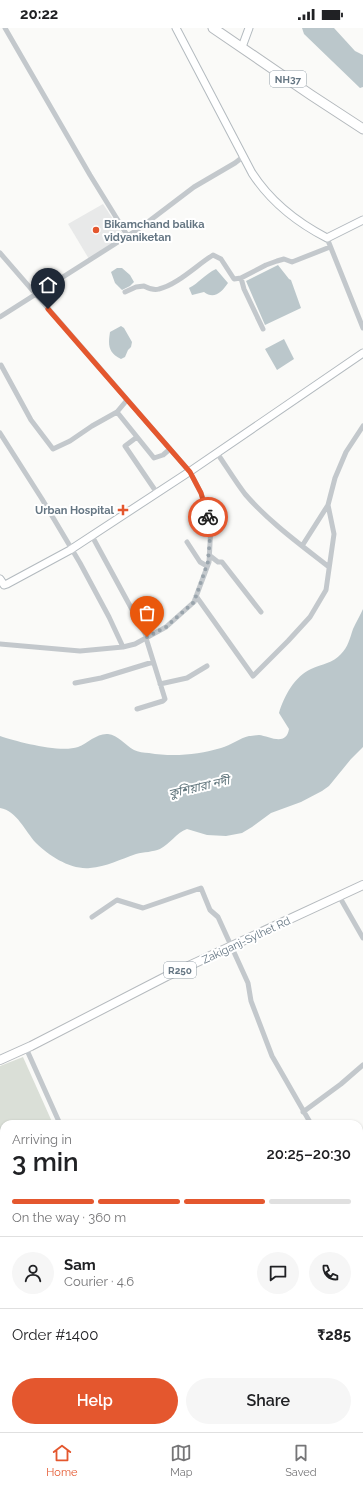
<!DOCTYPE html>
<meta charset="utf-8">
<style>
body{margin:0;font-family:Raleway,"Noto Sans Bengali",sans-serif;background:#f6f6f6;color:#202124;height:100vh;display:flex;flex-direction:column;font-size:15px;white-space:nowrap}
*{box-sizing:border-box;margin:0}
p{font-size:13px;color:#757577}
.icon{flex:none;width:22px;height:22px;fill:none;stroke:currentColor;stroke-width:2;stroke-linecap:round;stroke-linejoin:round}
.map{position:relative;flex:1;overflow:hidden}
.drawer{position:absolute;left:0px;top:1092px;width:363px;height:312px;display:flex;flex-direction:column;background:#fff;border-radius:12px 12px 0 0;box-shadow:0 1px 3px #0004}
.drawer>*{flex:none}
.pin{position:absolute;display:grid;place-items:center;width:34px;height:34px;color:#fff;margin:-41px -17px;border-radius:50% 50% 50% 0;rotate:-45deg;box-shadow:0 0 4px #0007}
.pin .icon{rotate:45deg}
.courier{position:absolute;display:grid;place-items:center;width:40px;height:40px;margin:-20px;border:3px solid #e4572e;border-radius:50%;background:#fff;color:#222;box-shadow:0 1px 5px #0007}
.summary em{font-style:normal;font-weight:600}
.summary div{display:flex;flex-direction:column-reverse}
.summary{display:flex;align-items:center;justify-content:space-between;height:68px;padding:0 12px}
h1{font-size:26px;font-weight:600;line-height:30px}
.bar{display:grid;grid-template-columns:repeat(4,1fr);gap:6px 4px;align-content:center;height:48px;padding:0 12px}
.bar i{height:5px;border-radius:3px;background:#e0e0e0}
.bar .current{background:#e4572e}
.bar p{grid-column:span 4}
.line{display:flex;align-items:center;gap:10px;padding:0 12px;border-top:1px solid #e0e0e0}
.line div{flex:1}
.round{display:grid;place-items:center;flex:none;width:42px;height:42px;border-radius:21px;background:#f6f6f6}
.button{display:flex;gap:8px;margin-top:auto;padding:8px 12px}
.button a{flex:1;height:46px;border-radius:24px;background:#e4572e;color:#fff;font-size:16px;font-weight:600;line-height:46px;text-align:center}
.button a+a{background:#f6f6f6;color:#202124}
.status{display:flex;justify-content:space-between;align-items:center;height:28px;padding:0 20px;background:#fff;direction:ltr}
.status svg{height:11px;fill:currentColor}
.tabs{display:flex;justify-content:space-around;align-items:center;height:56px;border-top:1px solid #e0e0e0;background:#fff;font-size:11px;color:#757577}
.tabs a{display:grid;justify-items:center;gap:2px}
.tabs .current{color:#e4572e}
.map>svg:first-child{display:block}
.built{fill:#e8e9e9}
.green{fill:#dadfd7}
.water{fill:#bbc7cb}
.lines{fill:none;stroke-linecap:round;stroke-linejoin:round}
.secondary-casing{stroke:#b3babf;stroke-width:9}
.primary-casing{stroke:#b5babe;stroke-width:10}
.highway-casing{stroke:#b4b9bd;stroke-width:11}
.street{stroke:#c3c8cc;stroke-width:5}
.secondary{stroke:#fff;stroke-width:7}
.primary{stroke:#fff;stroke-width:8}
.highway{stroke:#fff;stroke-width:9}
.done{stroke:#99a4ac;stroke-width:4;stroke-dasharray:0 7.2}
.route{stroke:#e4572e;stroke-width:5}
.poi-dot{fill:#e4572e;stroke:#fff;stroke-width:1.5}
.labels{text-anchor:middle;stroke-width:4;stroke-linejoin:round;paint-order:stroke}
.shield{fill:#fff;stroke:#939fa8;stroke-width:1}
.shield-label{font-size:10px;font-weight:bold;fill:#657683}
.poi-label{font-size:11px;font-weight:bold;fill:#657683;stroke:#fff;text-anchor:start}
.street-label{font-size:11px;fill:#657683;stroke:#fff}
.water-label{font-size:12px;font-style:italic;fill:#60757c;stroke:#fff}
</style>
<div class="status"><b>20:22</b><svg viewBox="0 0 49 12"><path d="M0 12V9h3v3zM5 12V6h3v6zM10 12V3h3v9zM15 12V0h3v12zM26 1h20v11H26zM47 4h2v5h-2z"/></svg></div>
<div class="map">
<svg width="363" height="1404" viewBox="0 0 363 1404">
<rect width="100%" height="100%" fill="#fafaf8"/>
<path class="built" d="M103 176 124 208 89 231 68 196Z"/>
<path class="green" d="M23 1029 53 1096H4V1127L0 1119V1038Z"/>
<path class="water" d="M302 0H334L355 23 363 27V59L360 60 304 6Z
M278 237 289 251 291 252 301 280 265 297 246 253Z
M117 240H122L130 247 134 254 130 258 122 262 115 255 111 244Z
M216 241 228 255C222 264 214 272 204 264L192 267 189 260C199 255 205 246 216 241Z
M121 298 124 300 132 314 131 319 128 322 125 329 121 331C108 325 108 317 110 304Z
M284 311 294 331 277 342 265 321Z
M363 581V719L351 731 329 758 322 763 301 774 271 785 252 799 242 805 226 808 207 807 187 801C176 805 170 816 160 821 153 824 144 824 136 826 121 831 106 839 90 840 71 842 49 828 36 815 25 803 17 783 0 780V708C18 714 60 725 78 719 88 715 97 705 108 706 118 707 125 717 134 722 138 724 144 725 149 725 172 729 198 727 221 720 231 717 240 710 249 708 252 708 256 707 259 707 269 708 286 719 289 701L279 685C284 668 295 648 311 641 322 636 333 635 341 626 348 619 350 610 353 601 356 594 360 588 363 581Z"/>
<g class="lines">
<g class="secondary-casing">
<path id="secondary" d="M176 0 252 145C270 173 298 195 327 210L363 192
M242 19 249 0
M0 551 4 557 7 556 70 522 192 442 363 325"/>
</g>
<g class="primary-casing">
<path id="primary" d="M0 1032 31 1018 167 948 363 857"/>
</g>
<g class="highway-casing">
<path id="highway" d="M213 0 311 67 363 101"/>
</g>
<path class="street" d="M5 0 90 147 127 207
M327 210 363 300
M0 225 190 444 201 465 211 497 209 534 194 574 166 599 135 616 123 619 80 623 0 616
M241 250 244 261 263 301
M125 264 136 259 144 258C148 260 153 263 159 261 177 257 197 237 213 227L221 231 234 251 241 250 266 237 277 233 284 231 292 234 330 219
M0 289 140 200 194 159 235 135 244 128
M1 337 31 392 53 421 70 413 92 398 117 384
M127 372 117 384 154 430 163 427 170 421
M0 405 42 471 80 535 109 589 123 619
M137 409 125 418 157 465
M217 425C226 438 235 453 245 466 269 494 301 517 329 539
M92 508 147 609
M187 514 200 534 207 538
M302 518 328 477
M209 527 218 534H222L261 584
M196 568 253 648 288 613 310 589 326 562 334 506 328 477 335 450 346 424 363 398
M75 655 101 650 153 634
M160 656 187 650 207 638
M137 681 163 673 165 671 146 610
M339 868 363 910
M92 889 117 872 143 880 201 860 210 882 218 889 248 955 251 973 272 1028 311 1096
M26 1020 60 1096
M303 1084 341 1056 363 1037
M0 1185 4 1183
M0 1208 4 1217
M0 1239 4 1234
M0 1259 4 1267
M0 1362H4
M310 1400 311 1404
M39 1404 40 1400"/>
<use href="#secondary" class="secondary"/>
<use href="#primary" class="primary"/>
<use href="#highway" class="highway"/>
</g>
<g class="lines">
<path class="done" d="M147 609 166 599 194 574 208 534 211 497 208 489"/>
<path class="route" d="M48 281 190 444 201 465 208 489"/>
</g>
<g class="poi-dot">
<circle cx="96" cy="202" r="4"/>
<path d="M121 476h4v4h4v4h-4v4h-4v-4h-4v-4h4z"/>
</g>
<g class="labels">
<g class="shield">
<rect x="270" y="43" width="36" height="16" rx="3"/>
<rect x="164" y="934" width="32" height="16" rx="3"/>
</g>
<g class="shield-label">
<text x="288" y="55">NH37</text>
<text x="180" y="946">R250</text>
</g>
<g class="poi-label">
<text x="104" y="200">Bikamchand balika<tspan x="104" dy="13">vidyaniketan</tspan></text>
<text x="114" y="486" text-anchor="end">Urban Hospital</text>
</g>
<g class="street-label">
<text transform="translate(246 912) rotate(-25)" y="4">Zakiganj-Sylhet Rd</text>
</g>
<g class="water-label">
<text transform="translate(199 759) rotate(-13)" y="4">কুশিয়ারা নদী</text>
</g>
</g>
</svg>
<div class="pin" style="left:147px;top:609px;background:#ea580c"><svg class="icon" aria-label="bag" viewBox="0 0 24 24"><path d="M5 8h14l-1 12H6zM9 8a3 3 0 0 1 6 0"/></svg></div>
<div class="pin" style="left:48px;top:281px;background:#1f2937"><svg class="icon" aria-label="home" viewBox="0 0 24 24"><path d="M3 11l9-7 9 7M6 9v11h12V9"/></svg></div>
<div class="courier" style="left:208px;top:489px"><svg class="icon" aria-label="bike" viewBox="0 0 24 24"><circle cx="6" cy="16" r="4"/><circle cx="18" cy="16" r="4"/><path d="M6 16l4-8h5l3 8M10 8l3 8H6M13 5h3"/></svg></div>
<section class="drawer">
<div class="summary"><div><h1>3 min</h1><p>Arriving in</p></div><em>20:25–20:30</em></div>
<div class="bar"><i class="current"></i><i class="current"></i><i class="current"></i><i></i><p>On the way · 360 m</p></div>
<div class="line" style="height:72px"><a class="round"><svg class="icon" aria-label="person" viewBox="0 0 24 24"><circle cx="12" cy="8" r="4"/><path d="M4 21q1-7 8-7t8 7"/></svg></a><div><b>Sam</b><p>Courier · 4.6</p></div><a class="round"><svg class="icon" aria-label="chat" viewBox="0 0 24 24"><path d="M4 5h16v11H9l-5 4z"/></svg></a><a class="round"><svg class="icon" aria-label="phone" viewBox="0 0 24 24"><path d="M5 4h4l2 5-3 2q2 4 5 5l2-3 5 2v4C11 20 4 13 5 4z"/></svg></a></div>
<div class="line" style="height:52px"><div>Order #1400</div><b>₹285</b></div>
<div class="button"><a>Help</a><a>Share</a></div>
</section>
</div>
<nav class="tabs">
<a class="current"><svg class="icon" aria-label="home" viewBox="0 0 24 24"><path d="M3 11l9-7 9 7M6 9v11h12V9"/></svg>Home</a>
<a><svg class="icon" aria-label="map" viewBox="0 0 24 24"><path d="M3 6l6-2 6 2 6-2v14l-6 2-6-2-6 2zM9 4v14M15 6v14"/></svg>Map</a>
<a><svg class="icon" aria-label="saved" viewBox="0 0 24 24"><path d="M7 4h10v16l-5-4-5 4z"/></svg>Saved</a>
</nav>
